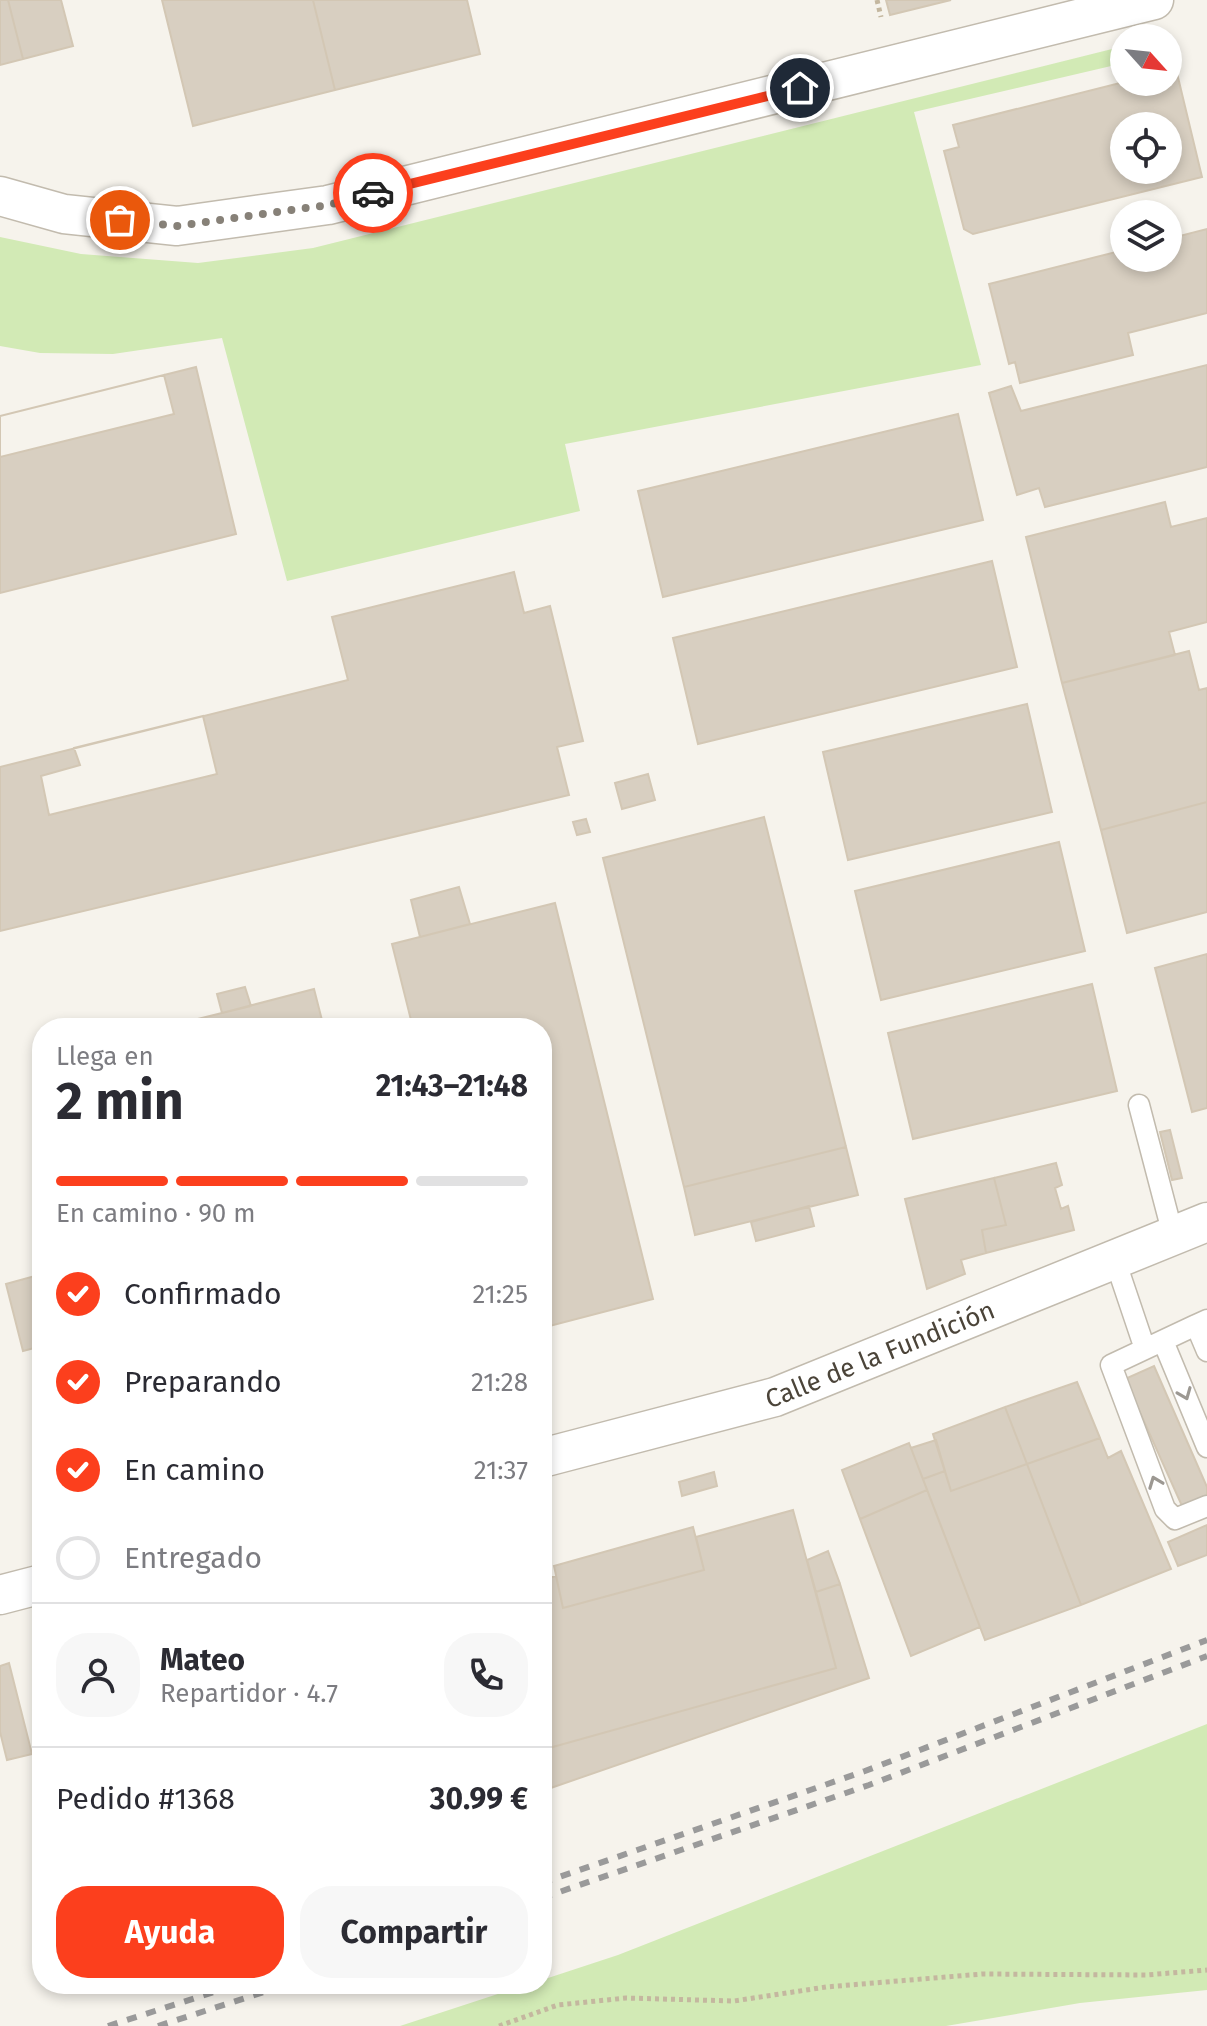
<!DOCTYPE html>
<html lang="es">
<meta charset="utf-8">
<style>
body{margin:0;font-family:"Fira Sans",sans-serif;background:#f7f7f7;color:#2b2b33;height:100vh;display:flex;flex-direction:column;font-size:30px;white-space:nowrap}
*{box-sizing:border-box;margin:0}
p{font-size:26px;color:#7c7c81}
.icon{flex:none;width:44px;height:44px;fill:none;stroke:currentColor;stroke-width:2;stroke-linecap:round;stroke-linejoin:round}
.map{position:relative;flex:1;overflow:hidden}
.sheet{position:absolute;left:32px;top:1018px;width:520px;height:976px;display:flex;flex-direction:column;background:#fff;border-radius:32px;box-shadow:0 4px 12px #0003}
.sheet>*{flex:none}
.needle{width:52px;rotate:117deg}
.fabs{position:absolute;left:1110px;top:24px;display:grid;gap:16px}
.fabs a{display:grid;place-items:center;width:72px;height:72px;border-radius:50%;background:#fff;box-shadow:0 4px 12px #0003;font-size:40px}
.pin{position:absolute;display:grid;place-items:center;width:68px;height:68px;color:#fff;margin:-34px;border:4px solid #fff;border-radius:50%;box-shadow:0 2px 8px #0007}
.courier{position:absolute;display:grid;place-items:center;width:80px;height:80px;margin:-40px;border:6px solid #fc3f1d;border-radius:50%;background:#fff;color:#222;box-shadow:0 2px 10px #0007}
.overview em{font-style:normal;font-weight:700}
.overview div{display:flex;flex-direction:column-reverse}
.overview{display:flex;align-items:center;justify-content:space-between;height:136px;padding:0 24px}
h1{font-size:52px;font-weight:700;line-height:60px}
.bar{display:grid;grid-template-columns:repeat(4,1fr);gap:12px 8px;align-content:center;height:96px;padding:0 24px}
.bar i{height:10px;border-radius:6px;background:#e1e1e2}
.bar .current{background:#fc3f1d}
.bar p{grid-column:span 4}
.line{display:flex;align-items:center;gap:20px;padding:0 24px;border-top:2px solid #e1e1e2}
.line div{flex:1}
.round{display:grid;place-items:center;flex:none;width:84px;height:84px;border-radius:32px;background:#f7f7f7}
ol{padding:0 24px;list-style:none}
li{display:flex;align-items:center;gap:24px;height:88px}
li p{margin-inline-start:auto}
li .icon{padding:8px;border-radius:50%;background:#fc3f1d;color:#fff;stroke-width:4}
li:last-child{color:#7c7c81}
li i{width:44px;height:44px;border:4px solid #e1e1e2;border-radius:50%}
.action{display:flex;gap:16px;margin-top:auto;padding:16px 24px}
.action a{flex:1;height:92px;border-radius:32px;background:#fc3f1d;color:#fff;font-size:32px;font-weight:700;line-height:92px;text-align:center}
.action a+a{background:#f7f7f7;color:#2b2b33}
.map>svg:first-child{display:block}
.green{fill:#d2eab5}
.building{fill:#d8cfc1;stroke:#d3c7b4;stroke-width:2;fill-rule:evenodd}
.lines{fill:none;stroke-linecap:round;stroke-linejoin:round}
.lane-casing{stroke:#c2bbae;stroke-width:23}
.street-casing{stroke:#c2bbae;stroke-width:41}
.path{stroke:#c4b79f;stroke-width:5;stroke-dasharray:4 4;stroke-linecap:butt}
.lane{stroke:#fff;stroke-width:20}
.street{stroke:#fff;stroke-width:38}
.rail{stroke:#9a9a9a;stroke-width:6;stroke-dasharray:10 10;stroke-linecap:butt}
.oneway{stroke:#9c9892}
.done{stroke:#878178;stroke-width:8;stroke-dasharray:0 14.4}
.route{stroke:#fc3f1d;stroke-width:10}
.labels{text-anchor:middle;stroke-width:6;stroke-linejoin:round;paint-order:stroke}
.street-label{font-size:26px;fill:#4b4439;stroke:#fff}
</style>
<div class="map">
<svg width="1207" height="2026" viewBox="0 0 1207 2026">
<rect width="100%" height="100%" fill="#f6f3ec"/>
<path class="green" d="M1124 46V63L914 112 981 365 565 444 580 511 287 581 222 338 113 354 40 353 0 346V237L81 254 198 263 313 248Z
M1207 1724V1990L1080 2003 946 2026H400L528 1984H542V1980L618 1955Z"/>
<path class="building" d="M0 0H8L23 59 0 65Z
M8 0H61L73 46 23 59Z
M162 0H313L335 90 193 126Z
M313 0H467L480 54 335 90Z
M886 0H951L890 15Z
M1176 69 1202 177 973 234 964 229 944 151 959 147 953 125 1124 82H1168V71ZM1124 126H1168V170H1124Z
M1207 229V313L1128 333 1133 355 1020 383 1015 362 1009 364 989 284 1124 250V258H1168V239Z
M1207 365V467L1045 507 1039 488 1017 495 989 393 1011 386 1021 411Z
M196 367 236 534 0 593V416Z
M164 375 174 414 0 457V416Z
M958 414 983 520 663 597 638 491Z
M1165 502 1171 527 1207 518V622L1169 632 1175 655 1062 683 1026 537Z
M992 561 1017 667 698 744 673 638Z
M514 572 524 613 550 606 583 741 557 747 569 795 0 931V767L348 680 332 617Z
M1189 651 1199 690 1207 688V802L1101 830 1062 683Z
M1027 704 1052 812 848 860 823 752Z
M203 716 217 774 49 815 41 776 80 765 74 748Z
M648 774 655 800 622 809 615 783Z
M1207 802V912L1127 933 1101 830Z
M764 817 846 1147 684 1187 603 858Z
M586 819 590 832 577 835 573 822Z
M1059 842 1085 951 881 1000 855 891Z
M459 887 470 924 420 937 411 900Z
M555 903 653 1299 542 1328V1028H413L392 944Z
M1207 954V1108L1192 1112 1155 968Z
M1092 984 1117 1091 913 1139 888 1033Z
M245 987 251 1006 222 1013 217 994Z
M314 989 324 1028H161L222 1013Z
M1170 1130 1182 1178 1172 1180 1160 1132Z
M846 1147 858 1195 695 1235 684 1187Z
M1056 1163 1062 1185 1055 1188 1061 1209 1068 1206 1074 1230 986 1253 982 1230 1006 1225 994 1178Z
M994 1178 1006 1225 982 1230 986 1253 961 1260 965 1274 927 1289 905 1199Z
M809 1206 814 1226 756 1241 751 1222Z
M42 1274V1346L23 1351 6 1284Z
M1154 1366 1207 1487V1495L1182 1506 1125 1379Z
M1077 1382 1100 1438 1027 1464 1005 1407Z
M1005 1407 1027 1464 951 1491 933 1434Z
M1100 1438 1108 1458 1121 1451 1171 1569 1081 1605 1027 1464Z
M936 1440 945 1471 923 1479 911 1448Z
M909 1443 927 1490 860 1519 842 1470Z
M1027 1464 1081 1605 985 1640 923 1479 945 1471 951 1491Z
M714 1472 717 1486 682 1496 679 1482Z
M927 1490 980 1627 911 1656 860 1519Z
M793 1510 836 1668 542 1750V1580L556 1576 563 1608 704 1570 696 1537Z
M1207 1525V1555L1178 1566 1168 1542Z
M693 1527 704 1570 563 1608 554 1566Z
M828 1551 840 1584 816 1592 807 1560Z
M840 1584 869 1678 542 1791V1750L836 1668 816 1592Z
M9 1663 32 1754 7 1760 0 1732V1666Z"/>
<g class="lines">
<g class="lane-casing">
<path id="lane" d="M1139 1105 1173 1235
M1114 1257 1145 1349 1196 1325
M1207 1320 1196 1325 1207 1351
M1163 1341 1207 1447
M1145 1349 1111 1365 1165 1509 1175 1519 1207 1506"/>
</g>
<g class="street-casing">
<g id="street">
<path d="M0 196 64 214 177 226 328 205 1154 0"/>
<path id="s1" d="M542 1458 775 1397 1207 1222"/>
<path d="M0 1595 42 1584"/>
</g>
</g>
<path class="path" d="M877 0 881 17
M499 2026 558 2005 626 1998 734 2001 826 1987 982 1974 1146 1975 1207 1970"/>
<use href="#lane" class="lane"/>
<use href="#street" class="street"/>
<path class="rail" d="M542 1883 865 1771 1207 1640
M542 1898 869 1785 1207 1656
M108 2026 239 1984
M158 2026 289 1984"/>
</g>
<defs><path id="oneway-chevron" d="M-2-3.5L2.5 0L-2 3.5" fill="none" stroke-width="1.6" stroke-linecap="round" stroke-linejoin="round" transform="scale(2)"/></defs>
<g class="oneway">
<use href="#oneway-chevron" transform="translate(1185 1394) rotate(68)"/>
<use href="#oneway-chevron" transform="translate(1155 1482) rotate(-111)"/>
</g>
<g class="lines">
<path class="done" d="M120 220 177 226 328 205 373 193"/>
<path class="route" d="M373 193 800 88"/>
</g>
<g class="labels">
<g class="street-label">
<text dy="9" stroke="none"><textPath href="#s1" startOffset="354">Calle de la Fundición</textPath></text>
</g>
</g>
</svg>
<div class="fabs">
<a><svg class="needle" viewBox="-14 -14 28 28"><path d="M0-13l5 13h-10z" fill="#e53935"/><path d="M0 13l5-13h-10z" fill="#7c7c81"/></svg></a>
<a><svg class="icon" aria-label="locate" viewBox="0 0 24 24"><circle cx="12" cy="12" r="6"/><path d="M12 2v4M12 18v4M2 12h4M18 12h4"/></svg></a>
<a><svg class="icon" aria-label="layers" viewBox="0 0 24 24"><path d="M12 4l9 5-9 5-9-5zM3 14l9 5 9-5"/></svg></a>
</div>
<div class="pin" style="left:120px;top:220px;background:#ea580c"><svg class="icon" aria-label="bag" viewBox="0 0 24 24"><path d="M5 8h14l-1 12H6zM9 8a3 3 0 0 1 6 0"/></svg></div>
<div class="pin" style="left:800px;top:88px;background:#1f2937"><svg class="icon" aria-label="home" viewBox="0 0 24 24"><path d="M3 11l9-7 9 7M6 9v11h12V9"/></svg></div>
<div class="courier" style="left:373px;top:193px"><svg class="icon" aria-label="car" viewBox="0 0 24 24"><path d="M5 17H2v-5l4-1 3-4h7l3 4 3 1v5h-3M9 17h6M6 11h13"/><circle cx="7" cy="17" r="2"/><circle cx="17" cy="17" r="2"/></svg></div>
<section class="sheet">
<div class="overview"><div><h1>2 min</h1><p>Llega en</p></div><em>21:43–21:48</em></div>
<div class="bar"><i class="current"></i><i class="current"></i><i class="current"></i><i></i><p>En camino · 90 m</p></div>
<ol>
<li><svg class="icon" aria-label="check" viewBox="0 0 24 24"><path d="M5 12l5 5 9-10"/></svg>Confirmado<p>21:25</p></li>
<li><svg class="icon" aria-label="check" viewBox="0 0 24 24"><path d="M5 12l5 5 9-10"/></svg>Preparando<p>21:28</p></li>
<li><svg class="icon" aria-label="check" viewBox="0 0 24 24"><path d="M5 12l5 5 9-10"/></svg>En camino<p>21:37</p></li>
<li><i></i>Entregado</li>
</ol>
<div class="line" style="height:144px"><a class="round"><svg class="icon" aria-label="person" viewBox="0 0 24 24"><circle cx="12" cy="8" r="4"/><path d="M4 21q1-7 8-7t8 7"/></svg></a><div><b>Mateo</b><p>Repartidor · 4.7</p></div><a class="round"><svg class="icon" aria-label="phone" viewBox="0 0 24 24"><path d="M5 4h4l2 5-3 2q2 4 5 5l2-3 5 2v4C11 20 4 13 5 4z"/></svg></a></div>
<div class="line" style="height:104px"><div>Pedido #1368</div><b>30.99 €</b></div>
<div class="action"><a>Ayuda</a><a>Compartir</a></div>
</section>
</div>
